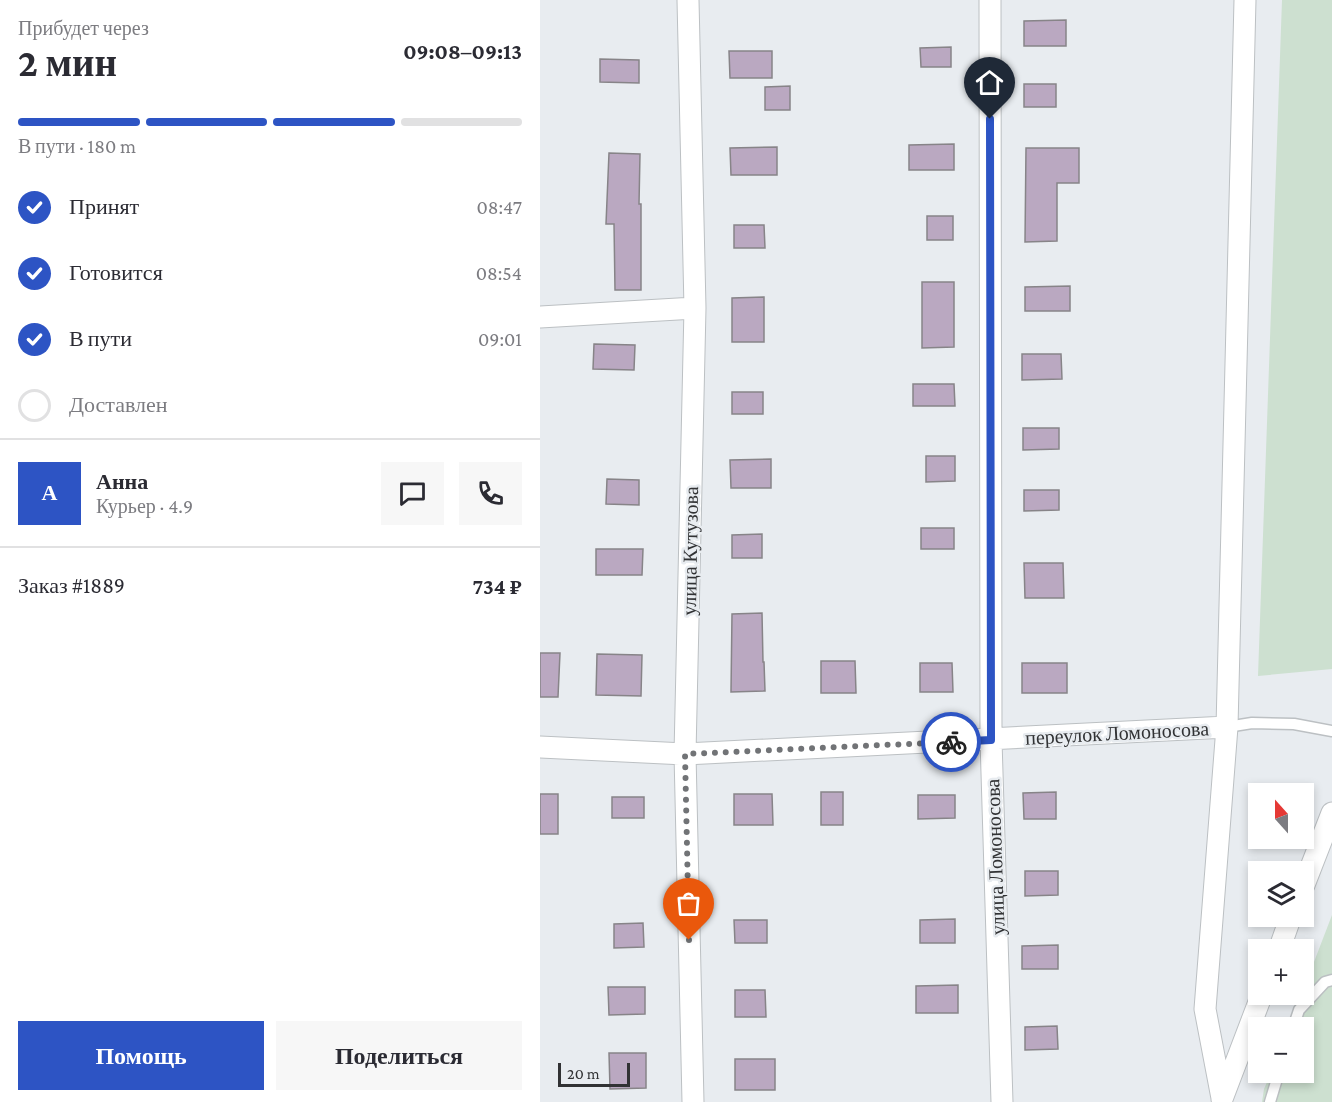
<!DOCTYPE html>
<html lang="ru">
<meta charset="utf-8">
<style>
body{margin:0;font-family:"Crimson Pro",serif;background:#f7f7f7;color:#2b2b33;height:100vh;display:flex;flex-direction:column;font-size:22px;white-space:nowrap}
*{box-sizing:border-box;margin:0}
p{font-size:20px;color:#7c7c81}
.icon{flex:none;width:33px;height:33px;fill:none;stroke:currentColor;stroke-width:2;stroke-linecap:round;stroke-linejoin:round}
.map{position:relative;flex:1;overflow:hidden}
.sheet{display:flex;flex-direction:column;background:#fff;width:540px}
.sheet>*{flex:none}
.needle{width:39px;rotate:339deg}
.controls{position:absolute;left:708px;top:783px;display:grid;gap:12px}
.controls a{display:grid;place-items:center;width:66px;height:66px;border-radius:0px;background:#fff;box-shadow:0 3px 9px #0003;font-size:30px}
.scale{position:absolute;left:18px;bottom:15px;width:72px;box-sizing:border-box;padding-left:6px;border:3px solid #313234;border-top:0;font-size:16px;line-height:21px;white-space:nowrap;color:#313234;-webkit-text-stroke:4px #e8ecf0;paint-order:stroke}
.pin{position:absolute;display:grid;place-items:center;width:51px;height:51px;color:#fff;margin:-62px -26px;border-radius:50% 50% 50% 0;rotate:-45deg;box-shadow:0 0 6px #0007}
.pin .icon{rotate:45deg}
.courier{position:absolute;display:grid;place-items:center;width:60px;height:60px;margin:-30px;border:4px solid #2d54c4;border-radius:50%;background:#fff;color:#222;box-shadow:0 2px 8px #0007}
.headline em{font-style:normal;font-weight:700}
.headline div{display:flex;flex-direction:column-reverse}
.headline{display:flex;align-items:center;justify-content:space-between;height:102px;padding:0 18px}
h1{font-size:39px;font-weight:700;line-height:45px}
.bar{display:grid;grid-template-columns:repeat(4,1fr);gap:9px 6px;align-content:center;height:72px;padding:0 18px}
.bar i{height:8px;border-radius:4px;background:#e1e1e2}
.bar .active{background:#2d54c4}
.bar p{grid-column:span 4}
.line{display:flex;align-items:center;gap:15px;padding:0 18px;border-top:2px solid #e1e1e2}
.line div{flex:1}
.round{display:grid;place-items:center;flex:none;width:63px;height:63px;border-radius:0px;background:#f7f7f7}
ol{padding:0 18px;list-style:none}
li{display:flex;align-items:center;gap:18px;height:66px}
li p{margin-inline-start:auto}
li .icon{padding:6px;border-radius:50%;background:#2d54c4;color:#fff;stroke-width:4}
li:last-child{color:#7c7c81}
li i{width:33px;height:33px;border:3px solid #e1e1e2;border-radius:50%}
.primary-button{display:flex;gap:12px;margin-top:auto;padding:12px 18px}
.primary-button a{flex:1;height:69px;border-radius:0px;background:#2d54c4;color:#fff;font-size:24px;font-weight:700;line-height:69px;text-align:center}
.primary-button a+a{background:#f7f7f7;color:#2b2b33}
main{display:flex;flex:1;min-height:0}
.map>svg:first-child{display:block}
.green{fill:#cde0d0}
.building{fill:#baa8c1;stroke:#878488;stroke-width:1.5}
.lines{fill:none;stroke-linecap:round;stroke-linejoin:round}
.service-casing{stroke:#bcc0c3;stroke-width:13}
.minor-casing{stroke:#bcc0c3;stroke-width:23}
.service{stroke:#fff;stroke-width:10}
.minor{stroke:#fff;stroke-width:21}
.done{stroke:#717376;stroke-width:6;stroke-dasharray:0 10.8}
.route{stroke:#2d54c4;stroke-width:8}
.labels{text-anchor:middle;stroke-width:5;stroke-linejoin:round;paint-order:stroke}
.street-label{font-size:20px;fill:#313234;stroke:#e8ecf0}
</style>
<main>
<section class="sheet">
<div class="headline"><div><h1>2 мин</h1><p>Прибудет через</p></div><em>09:08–09:13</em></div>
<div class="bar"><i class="active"></i><i class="active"></i><i class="active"></i><i></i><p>В пути · 180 m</p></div>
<ol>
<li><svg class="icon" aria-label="check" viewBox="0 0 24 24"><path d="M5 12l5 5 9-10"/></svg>Принят<p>08:47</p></li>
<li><svg class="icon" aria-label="check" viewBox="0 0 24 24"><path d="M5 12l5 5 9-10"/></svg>Готовится<p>08:54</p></li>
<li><svg class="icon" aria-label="check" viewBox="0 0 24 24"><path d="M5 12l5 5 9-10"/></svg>В пути<p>09:01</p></li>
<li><i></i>Доставлен</li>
</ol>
<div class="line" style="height:108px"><b class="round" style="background:#2d54c4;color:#fff">А</b><div><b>Анна</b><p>Курьер · 4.9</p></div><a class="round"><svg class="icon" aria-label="chat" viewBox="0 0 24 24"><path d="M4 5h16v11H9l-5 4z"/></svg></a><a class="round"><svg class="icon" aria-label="phone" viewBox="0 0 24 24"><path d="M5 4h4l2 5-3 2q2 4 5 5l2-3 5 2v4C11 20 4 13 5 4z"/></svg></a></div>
<div class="line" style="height:78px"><div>Заказ #1889</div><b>734 ₽</b></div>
<div class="primary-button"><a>Помощь</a><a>Поделиться</a></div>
</section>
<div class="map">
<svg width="792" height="1102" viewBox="0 0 792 1102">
<rect width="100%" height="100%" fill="#e8ecf0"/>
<path class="green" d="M742 0H792V669L718 676Z
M792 915V1102H722L724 1089 731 1073 764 1072V1028L748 1027 761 995 764 994V988Z"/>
<path class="building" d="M526 20V46H484V21Z
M411 47V67H381L380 48Z
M189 51H232V78H190Z
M60 59 99 60V83L60 82Z
M484 84H516V107H484Z
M250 86V110H225V87Z
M414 144V170H369V145Z
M237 147V175H191L190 148Z
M486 148H539V183H517V241L485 242Z
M69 153 100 154 99 204H101V290H75L74 224H66Z
M387 216H413V240H387Z
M194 225H224L225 248H194Z
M382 282H414V347L382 348Z
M530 286V311H485V287Z
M224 297V342H192V298Z
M54 344 95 345 94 370 53 369Z
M482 354H521L522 379 482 380Z
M373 384H414L415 406H373Z
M192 392H223V414H192Z
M483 428H519V449L483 450Z
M386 456H415V481L386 482Z
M231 459V488H191L190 460Z
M67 479 99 480V505L66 504Z
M484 490H519V510L484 511Z
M381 528H414V549H381Z
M222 534V558H192V535Z
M56 549H103L102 575H56Z
M484 563H523L524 598H485Z
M222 613 223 662H224L225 691 191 692 192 614Z
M0 653H20L18 697H0Z
M57 654 102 655 101 696 56 695Z
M281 661H315L316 693H281Z
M380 663H412L413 692H380Z
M482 663H527V693H482Z
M281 792H303V825H281Z
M516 792V819H484L483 793Z
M0 794H18V834H0Z
M194 794H232L233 825H194Z
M378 795H415V818L378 819Z
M72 797H104V818H72Z
M485 871H518V895L485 896Z
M415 919V943H380V920Z
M194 920H227V943H195Z
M103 923 104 947 74 948V924Z
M518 945V969H482V946Z
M418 985V1013H376V986Z
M68 987H105V1014L69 1015Z
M195 990H225L226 1017H195Z
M517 1026 518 1049 485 1050V1027Z
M69 1053H106V1088L70 1089Z
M195 1059H235V1090H195Z"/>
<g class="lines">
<g class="service-casing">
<path id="service" d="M687 727 712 723 754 724 792 731
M753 1028 759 1010 785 982 792 980
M730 1102 739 1072"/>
</g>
<g class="minor-casing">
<path id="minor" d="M148 0 155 308 145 754 153 1102
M450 0 451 740 462 1102
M0 317 155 308
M0 747 145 754 687 727
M764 885 792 813
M739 950 751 916
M682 1098 665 1009 687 727 705 0
M682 1099 722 994"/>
</g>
<use href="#service" class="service"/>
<use href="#minor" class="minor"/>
</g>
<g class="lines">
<path class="done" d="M149 940 145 754 411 742"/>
<path class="route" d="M411 742 451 740 450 119"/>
</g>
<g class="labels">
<g class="street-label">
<text transform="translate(150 551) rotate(-89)" y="7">улица Кутузова</text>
<text transform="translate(577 733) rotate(-3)" y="7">переулок Ломоносова</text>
<text transform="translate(455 857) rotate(-92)" y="7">улица Ломоносова</text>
</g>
</g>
</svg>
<div class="controls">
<a><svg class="needle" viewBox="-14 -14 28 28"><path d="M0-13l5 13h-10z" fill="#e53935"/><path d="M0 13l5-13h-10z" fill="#7c7c81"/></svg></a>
<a><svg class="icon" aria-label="layers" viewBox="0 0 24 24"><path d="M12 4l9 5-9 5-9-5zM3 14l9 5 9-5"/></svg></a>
<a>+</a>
<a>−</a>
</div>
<div class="scale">20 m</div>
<div class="pin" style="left:149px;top:940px;background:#ea580c"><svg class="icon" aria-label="bag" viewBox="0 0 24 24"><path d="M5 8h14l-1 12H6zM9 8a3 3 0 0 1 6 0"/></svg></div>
<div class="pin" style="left:450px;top:119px;background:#1f2937"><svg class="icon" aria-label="home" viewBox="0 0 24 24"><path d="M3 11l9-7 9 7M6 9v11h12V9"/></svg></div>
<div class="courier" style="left:411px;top:742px"><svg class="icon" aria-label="bike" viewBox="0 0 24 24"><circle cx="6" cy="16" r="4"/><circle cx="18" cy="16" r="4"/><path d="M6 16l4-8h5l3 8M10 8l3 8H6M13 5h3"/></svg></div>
</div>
</main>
